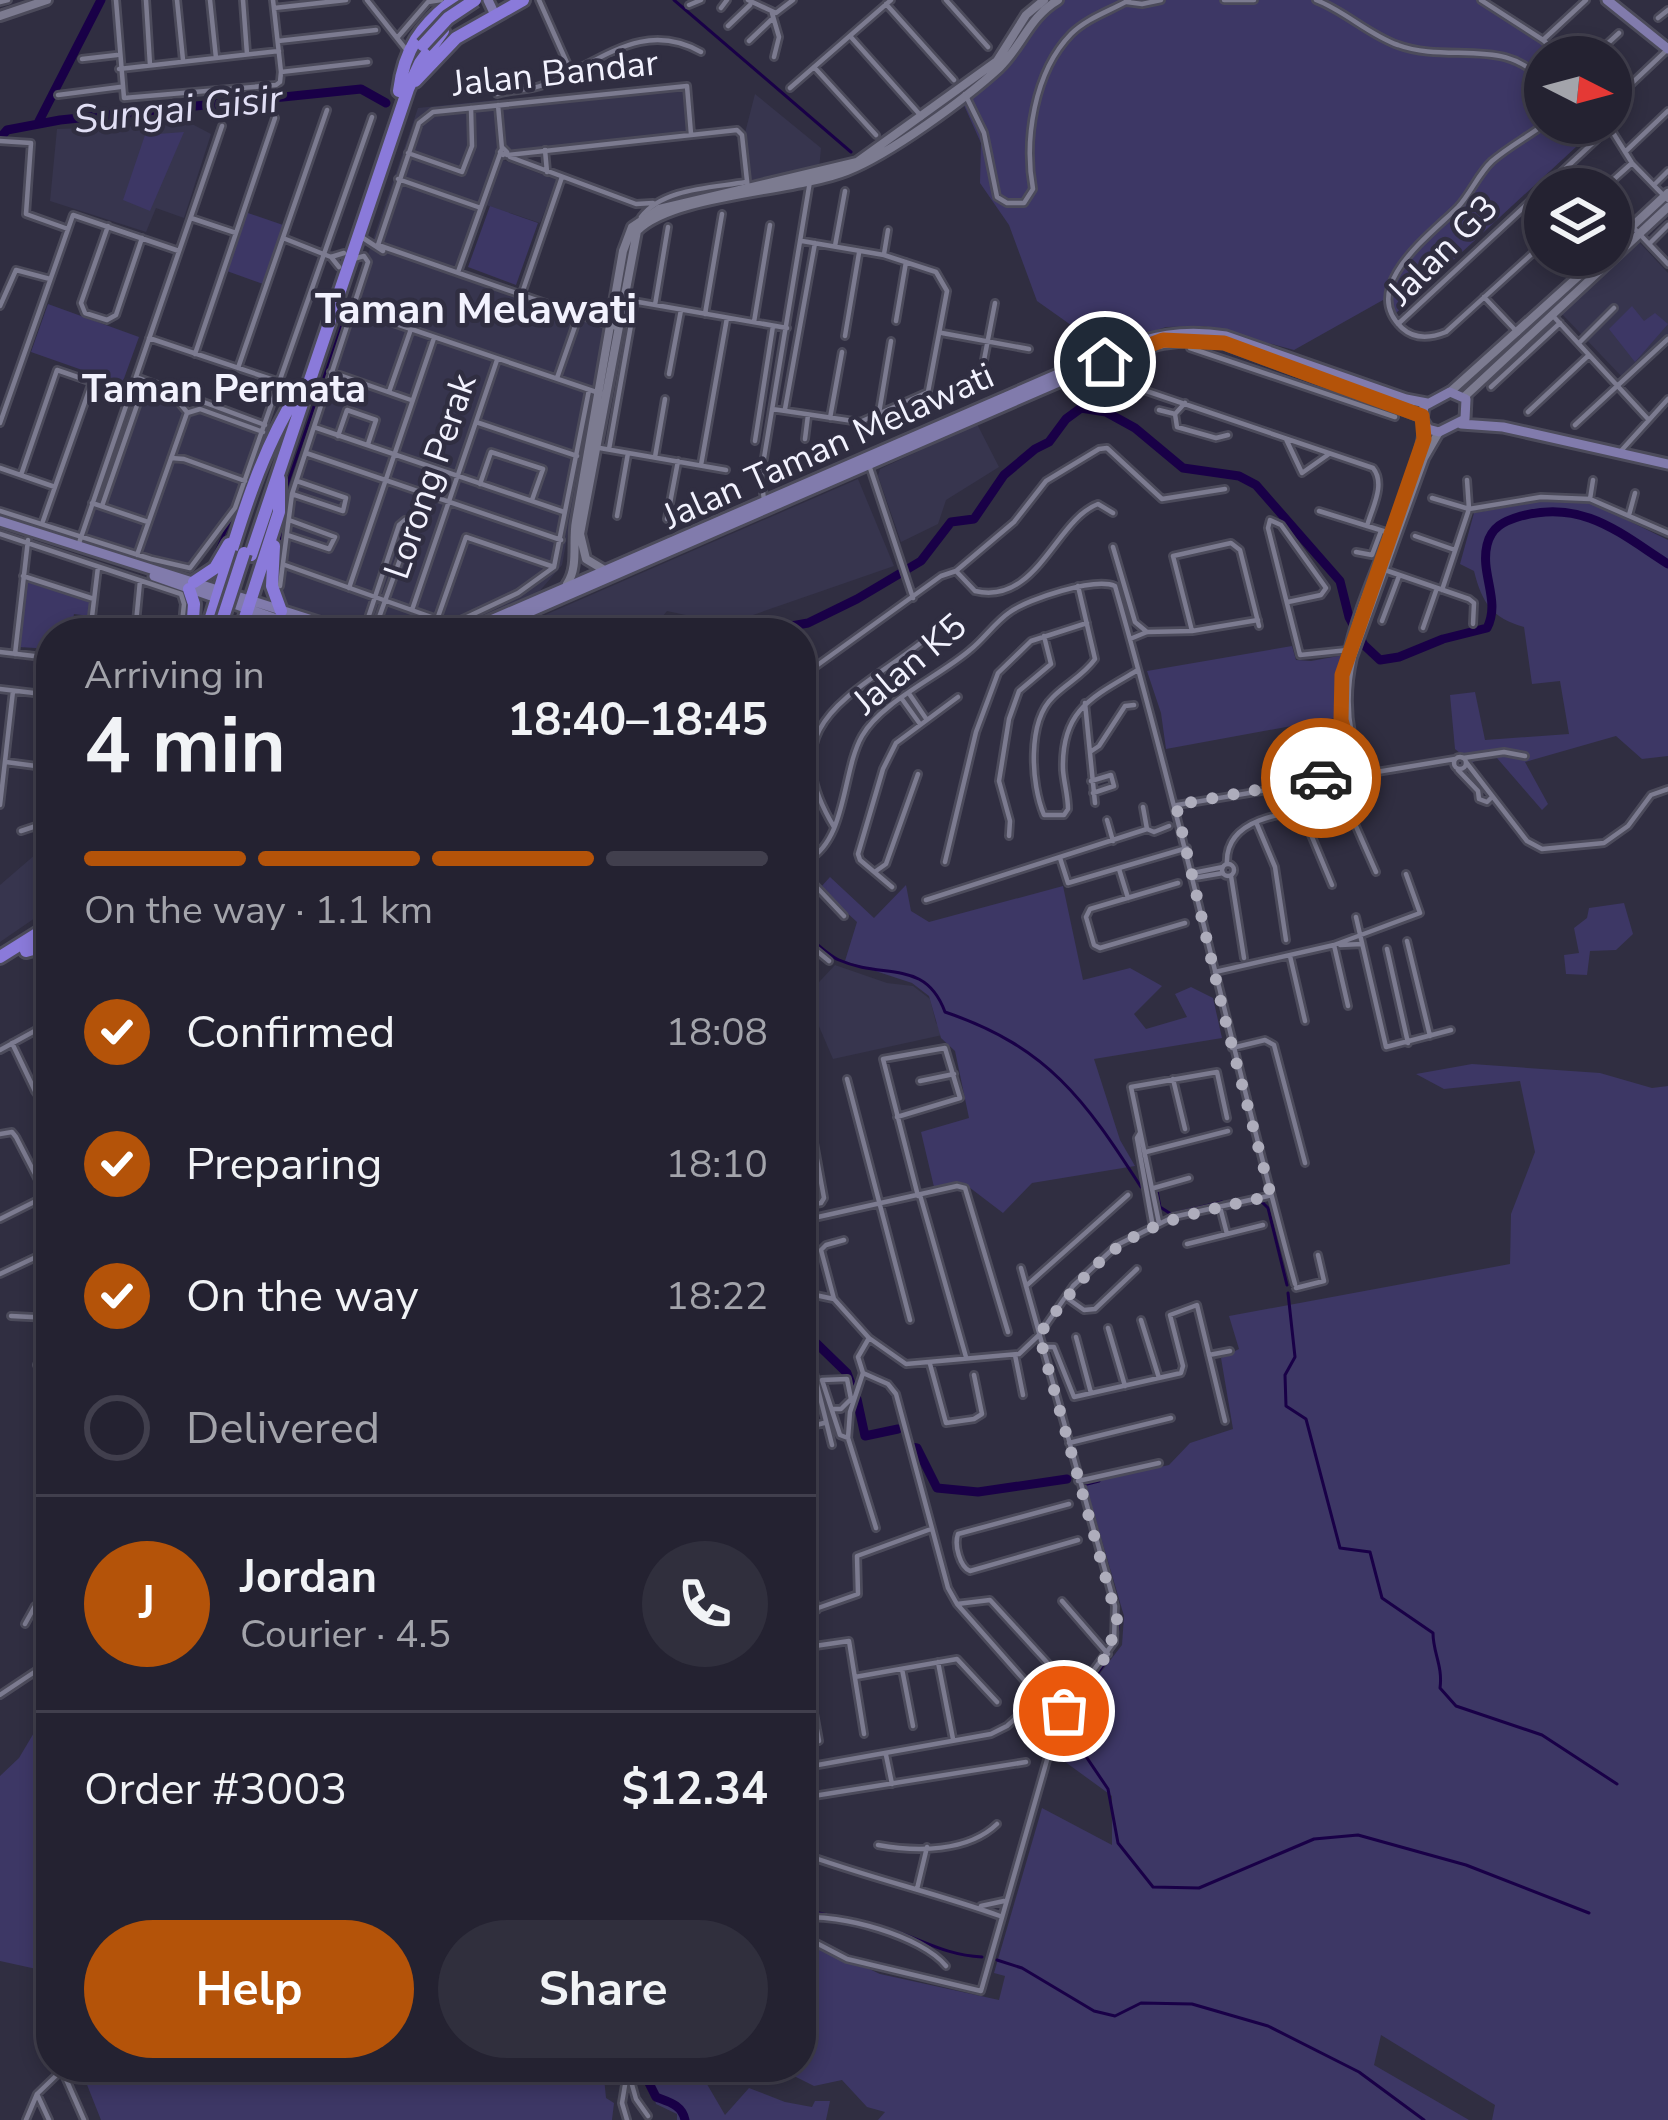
<!DOCTYPE html>
<meta charset="utf-8">
<style>
body{margin:0;font-family:"Nunito Sans",sans-serif;background:#302f3d;color:#f1f3f6;height:100vh;display:flex;flex-direction:column;font-size:45px;white-space:nowrap}
*{box-sizing:border-box;margin:0}
p{font-size:39px;color:#a3a4ab}
.icon{flex:none;width:66px;height:66px;fill:none;stroke:currentColor;stroke-width:2;stroke-linecap:round;stroke-linejoin:round}
.map{position:relative;flex:1;overflow:hidden}
.sheet{position:absolute;left:36px;top:618px;width:780px;height:1464px;display:flex;flex-direction:column;background:#242231;border-radius:48px;box-shadow:0 6px 18px #0003,0 0 0 3px #413f4d}
.sheet>*{flex:none}
.needle{width:78px;rotate:96deg}
.controls{position:absolute;left:1524px;top:36px;display:grid;gap:24px}
.controls a{display:grid;place-items:center;width:108px;height:108px;border-radius:50%;background:#242231;box-shadow:0 6px 18px #0003,0 0 0 3px #413f4d;font-size:60px}
.pin{position:absolute;display:grid;place-items:center;width:102px;height:102px;color:#fff;margin:-51px;border:6px solid #fff;border-radius:50%;box-shadow:0 3px 12px #0007}
.courier{position:absolute;display:grid;place-items:center;width:120px;height:120px;margin:-60px;border:9px solid #b45309;border-radius:50%;background:#fff;color:#222;box-shadow:0 3px 15px #0007}
.headline em{font-style:normal;font-weight:700}
.headline div{display:flex;flex-direction:column-reverse}
.headline{display:flex;align-items:center;justify-content:space-between;height:204px;padding:0 48px}
h1{font-size:78px;font-weight:700;line-height:90px}
.bar{display:grid;grid-template-columns:repeat(4,1fr);gap:18px 12px;align-content:center;height:144px;padding:0 48px}
.bar i{height:15px;border-radius:9px;background:#413f4d}
.bar .current{background:#b45309}
.bar p{grid-column:span 4}
.line{display:flex;align-items:center;gap:30px;padding:0 48px;border-top:3px solid #413f4d}
.line div{flex:1}
.round{display:grid;place-items:center;flex:none;width:126px;height:126px;border-radius:63px;background:#302f3d}
ol{padding:0 48px;list-style:none}
li{display:flex;align-items:center;gap:36px;height:132px}
li p{margin-inline-start:auto}
li .icon{padding:12px;border-radius:50%;background:#b45309;color:#fff;stroke-width:4}
li:last-child{color:#a3a4ab}
li i{width:66px;height:66px;border:6px solid #413f4d;border-radius:50%}
.action{display:flex;gap:24px;margin-top:auto;padding:24px 48px}
.action a{flex:1;height:138px;border-radius:72px;background:#b45309;color:#fff;font-size:48px;font-weight:700;line-height:138px;text-align:center}
.action a+a{background:#302f3d;color:#f1f3f6}
.map>svg:first-child{display:block}
.built{fill:#37354e}
.green{fill:#3d3765}
.lines{fill:none;stroke-linecap:round;stroke-linejoin:round}
.stream{stroke:#190047;stroke-width:3}
.river{stroke:#190047;stroke-width:9}
.minor-casing{stroke:#4c4b5b;stroke-width:10}
.tertiary-casing{stroke:#4c4b5b;stroke-width:14}
.secondary-casing{stroke:#4c4b5b;stroke-width:15}
.trunk-casing{stroke:#4c4b5b;stroke-width:18}
.minor{stroke:#7c7b90;stroke-width:4.5}
.tertiary{stroke:#7c7b90;stroke-width:8}
.secondary{stroke:#817bac;stroke-width:9}
.trunk{stroke:#8a7ada;stroke-width:12}
.trunk-bridge-casing{stroke:#4c4b5b;stroke-width:18;stroke-linecap:butt}
.trunk-bridge{stroke:#8a7ada;stroke-width:12}
.done{stroke:#aeadbc;stroke-width:12;stroke-dasharray:0 21.6}
.route{stroke:#b45309;stroke-width:15}
.labels{text-anchor:middle;stroke-width:9;stroke-linejoin:round;paint-order:stroke}
.street-label{font-size:36px;fill:#f2f2fe;stroke:#302e41}
.water-label{font-size:39px;font-style:italic;fill:#e1dff5;stroke:#302e41}
.neighbourhood-label{font-size:39px;font-weight:bold;fill:#f2f2fe;stroke:#302e41}
.quarter-label{font-size:42px;font-weight:bold;fill:#f2f2fe;stroke:#302e41}
</style>
<div class="map">
<svg width="1668" height="2120" viewBox="0 0 1668 2120">
<rect width="100%" height="100%" fill="#302e41"/>
<path class="built" d="M685 88 690 133 515 152 503 146 500 107Z
M755 94 821 148 819 170 751 180 745 133Z
M496 100 501 159 557 180 540 223 486 205 461 271 607 322 562 565 538 593 446 633H378L288 608 276 594 288 488 418 108Z
M192 124 211 134 184 218 156 208 146 232 50 201 57 129Z
M1639 242 1668 273V334L1622 377 1561 313Z
M144 390 260 433 233 507 189 566 83 535 93 506 102 508Z
M977 424 999 467 946 500 938 524 901 542 878 476 880 469Z
M858 479 894 566 727 624 667 611 649 633H519L522 625Z
M51 850V879L44 885 51 896V907L0 942V885L36 854Z
M835 965 887 983 913 986 930 999 936 1023 947 1034 833 1059 806 996Z"/>
<path class="green" d="M1065 0H1481L1562 57H1545V123H1602L1396 313 1383 300 1294 350 1204 326 1166 327 1102 347 1037 301 1009 225 980 183 981 143 963 103 1004 67 1035 18Z
M184 132 150 211 123 200 145 135Z
M490 206 538 223 516 285 468 267Z
M245 212 283 225 263 284 224 270Z
M48 304 139 337 122 384 31 352Z
M1632 306 1644 321 1655 313 1668 324 1635 362 1609 329Z
M1541 501 1592 503 1668 540V756L1642 759 1616 736 1525 762 1548 804 1542 810 1490 750 1472 763 1455 749 1450 695 1475 692 1485 740 1569 734 1560 681 1532 684 1524 627C1492 618 1482 603 1474 571L1460 564 1474 513Z
M27 581 91 601 89 616 74 614 72 625H64L63 633H51V649L19 647Z
M1292 646 1296 660 1311 661 1344 655 1335 693V718L1166 749 1161 713 1147 671Z
M830 877 874 918 906 885 911 911 929 922 1063 886 1083 980 1130 968 1162 986 1134 1014 1146 1029 1187 1017 1175 994 1191 987 1213 998 1222 1038 1094 1059 1120 1140 1135 1166 1032 1183 1003 1213 965 1184 934 1187 921 1132 969 1118 955 1051 941 1038 929 996 912 983 845 961 857 922 820 888Z
M1624 903 1633 934 1616 950 1590 951 1587 975 1566 974 1564 955 1579 953 1574 928 1587 918 1589 908Z
M1472 1064 1600 1073 1652 1088 1668 1086V2120H1492L1495 2105 1381 2035 1374 2065 1469 2120H878L885 2112 867 2107 842 2080 814 2086 776 2067H801V1937L880 1974 999 2000 1005 1976 994 1973 1042 1808 1112 1845V1796L1057 1756 1071 1711 1122 1645 1124 1616 1085 1483 1169 1465 1190 1443 1233 1429 1221 1358 1239 1349 1229 1316 1510 1264 1511 1214 1535 1152 1520 1081 1444 1089 1416 1074Z
M51 1704V1994L41 1970 0 1961V1776L19 1758Z
M80 2067H497L513 2073 520 2067H603L606 2098 614 2103 612 2120H101Z
M646 2067H697L725 2115 749 2088 785 2102 812 2107 815 2101H830L826 2120H677V2114L656 2104Z"/>
<g class="lines">
<path class="stream" d="M674 0 851 152
M285 503 286 488 349 305
M279 563 283 519
M209 567 243 492
M302 612 356 627
M801 930C813 940 826 954 839 960 884 980 925 958 945 1012 1048 1047 1085 1100 1141 1187
M1157 1191 1160 1207 1171 1214 1222 1202
M1224 1209 1261 1201 1268 1208 1287 1285
M1288 1293 1295 1357 1285 1375 1286 1406 1306 1419 1340 1548 1370 1552 1382 1598 1433 1633C1433 1653 1443 1666 1440 1688L1456 1706 1542 1735 1617 1784
M1084 1488 1083 1485 1099 1481
M1103 1555C1118 1606 1132 1629 1096 1675 1084 1691 1071 1705 1064 1724L1108 1789 1118 1843 1153 1887 1199 1888 1314 1839 1358 1835 1466 1865 1589 1913
M801 1909 837 1917
M882 1927C919 1937 942 1955 982 1957
M997 1960 1022 1968 1094 2011 1115 2016 1141 2003 1192 2004 1268 2026 1359 2072 1424 2120"/>
<path class="river" d="M38 123 101 0
M0 138 7 130 60 120 361 89 386 103
M674 633H697
M752 633 808 623 857 599 921 561 951 522 974 519 1004 475 1035 449 1049 442 1066 419 1081 408 1106 412 1135 428 1183 468 1239 476 1256 485 1340 581 1349 617 1364 645 1380 660 1399 657 1443 639 1487 628C1501 601 1480 574 1487 545 1491 527 1504 521 1521 516 1584 500 1618 532 1668 564
M802 1305 812 1339 847 1373 853 1389
M857 1399 865 1436 898 1429
M911 1447 917 1448 937 1488 978 1492 1067 1479
M641 2067 656 2097C669 2102 682 2105 685 2120"/>
<g class="minor-casing">
<path id="minor" d="M116 0 124 98 276 85 280 82 281 72
M146 0 150 65
M177 0 183 60
M210 0 216 58
M243 0 247 54
M273 0 281 72
M367 0 408 52
M539 0 571 72
M748 0 776 13 793 0
M946 0 988 47
M1224 0H1254
M1316 0C1345 11 1369 35 1398 45 1449 64 1510 35 1545 85
M1481 0 1543 40 1562 57
M0 2 8 0
M1127 2 1142 4 1161 0
M886 4 954 80
M689 5 701 0
M274 8 346 0
M721 8 727 0
M772 13 779 37 774 57
M1658 18 1668 10
M728 26 750 5
M850 36 922 117
M397 38 428 2 441 0
M1543 40 1586 0
M278 41 376 30
M749 41 771 20
M1593 57 1619 33
M82 59 117 55
M814 67 876 135
M119 69 279 51
M281 72 368 62
M790 88 891 0
M497 94C511 89 528 91 543 85 598 65 640 18 701 52
M965 94 984 133 997 197 1007 203H1024L1033 189C1024 140 1034 72 1071 34 1087 18 1110 11 1129 0
M58 95 120 87
M1611 103 1668 49
M498 105 502 149
M1607 123 1632 163 1668 200
M0 141 31 143 26 214 68 229
M503 148 507 152 503 155 500 152Z
M545 150 547 172
M1625 152 1668 111
M408 153 462 172 472 146 471 108
M507 155 737 130 742 135 748 190
M510 157 636 204 653 203
M398 179 478 207
M1655 184 1668 171
M1603 189 1632 163
M641 217C663 188 712 188 746 182
M191 218 236 233
M108 226 81 303 85 313 107 320 116 315 142 238
M1632 226 1668 264
M283 238 331 257
M363 238 383 251
M1545 242 1446 332C1431 338 1415 340 1402 328 1358 287 1431 234 1458 207 1471 193 1478 174 1492 161 1508 147 1529 136 1546 123
M1649 244 1668 225
M835 246 845 191
M884 254 888 230
M331 257 344 253
M331 257 339 267
M458 272 500 154
M521 296 562 177
M1484 297 1518 333
M627 300 787 328
M655 305 668 227
M0 306 16 270 50 279
M352 309 605 395
M705 314 722 214
M1554 317 1648 419
M896 321 906 262
M754 322 770 225
M1398 324 1610 127
M617 328 378 245 419 123 433 112 687 86 691 134
M942 333 1029 349
M845 336 859 253
M149 338 280 382
M1580 342 1614 308
M1190 348 1395 417
M195 354 275 118
M238 368 327 110
M331 372 411 400
M669 374 681 310
M136 377 265 425
M557 378 579 315
M1114 380 1373 468C1386 484 1372 508 1367 526
M133 384 178 401 186 411
M979 386 995 303
M1491 387 1560 323
M389 392 411 329
M1185 403 1175 414 1177 427 1216 438 1228 435
M772 409 860 422 928 392 947 291 936 272 884 255 802 241
M785 409 815 243
M1159 410 1175 414
M1528 412 1589 355
M187 413 200 409 263 432
M879 413 891 341
M830 418 842 352
M476 422 577 456
M0 423 73 215 179 251
M1575 425 1668 339
M314 427 564 512
M338 436 347 410 376 420 368 444
M805 439 808 415
M1286 439 1302 473 1329 454
M755 441 773 326
M594 447 726 470
M609 449 635 302
M1620 452 1668 399
M306 453 561 540
M655 457 665 399
M171 458 184 459 245 481
M701 465 727 318
M0 468 55 487
M870 468 913 598
M21 475 57 370 92 382 43 521
M480 484 491 452 543 469 532 500
M292 494 343 511 346 498 297 481
M1432 498 1469 509 1541 497 1590 499 1668 533
M1590 499 1593 480
M764 500 761 476 810 181
M92 503 148 522
M102 506 143 388
M0 511 151 559 190 568 235 508 372 117
M1319 511 1393 534
M1629 515 1635 493
M617 516 628 453
M667 519 678 461
M0 534 181 594 184 604 181 633
M287 535 329 549 335 537 289 520
M1415 536 1455 550
M78 546 222 126
M1113 547 1135 622 1147 632
M1356 552 1372 555 1381 531
M137 555 187 413
M285 565 437 619
M1385 570 1469 599 1474 603 1473 624
M956 571 975 591C1037 606 1056 519 1098 504L1113 513
M23 576 94 599
M280 586 292 494 368 262 364 256 353 259
M1078 586 1095 659C1084 675 1067 683 1053 697 1027 722 1031 784 1044 815H1064L1068 809C1068 796 1064 783 1063 770 1061 710 1092 697 1138 670
M349 588 434 338
M1442 590 1469 509 1467 480
M1288 602 1321 595 1326 588 1281 525 1270 520 1268 528 1300 655 1348 650
M412 610 497 360
M1382 621 1399 576
M376 625 397 633
M1423 628 1437 588
M433 631 466 537 554 567
M1192 631 1173 556 1231 543 1240 550 1259 626
M90 633 98 567
M135 633 140 581
M363 633 399 525 405 520 411 529 377 623
M433 633 518 593 554 567 589 390
M1130 639 1147 632 1192 631 1258 620
M0 652 51 658
M15 654 28 540
M801 677 941 576 956 571 1014 522 1046 481 1099 449 1107 448 1162 499 1225 489
M0 689 51 695
M910 695 927 720
M902 699 920 724
M1085 703 1095 803
M1090 752 1099 746 1125 706 1134 705
M1454 763a6 6 0 1 1 12 0a6 6 0 1 1-12 0Z
M1463 758 1504 752 1525 756
M6 762 51 768
M1466 762 1527 841 1542 849 1604 843 1628 826 1651 795 1668 789
M1458 770 1478 791 1479 799 1487 802 1491 798
M1091 781 1111 775 1114 786 1093 793
M0 805 13 691
M1177 805 1455 759
M1143 807 1147 829
M1302 813 1332 885
M1107 820 1113 841
M1256 822 1275 867 1286 940
M834 827C772 724 851 697 922 642
M21 831 51 821
M1009 836 1010 821 999 781 1009 719 1019 691 1051 664 1044 636
M1060 858 1068 883 1187 848
M808 860C847 839 842 771 862 736 881 702 940 676 970 650 984 639 995 622 1010 612 1028 599 1095 577 1115 586 1181 817 1232 1052 1295 1284
M808 860 809 879 844 916
M945 862 976 732 998 673 1031 641 1087 623
M1222 870a6 6 0 1 1 12 0a6 6 0 1 1-12 0Z
M1227 864C1224 809 1308 812 1347 806L1376 872
M1119 869 1128 898
M876 871 886 864 918 774
M1193 873 1223 867
M1231 876 1244 958
M1194 878 1223 873
M1178 883 1090 909 1086 917 1094 945 1100 948 1185 923
M892 887 860 860 858 854 883 769 896 743 958 697
M926 900 1147 829 1154 832 1169 826
M1356 917 1386 1047 1451 1030
M801 938 829 961
M1407 941 1430 1036
M1334 945 1348 1006
M1340 945 1362 944
M1387 949 1408 1043
M1290 956 1305 1021
M1215 972 1334 945 1420 913 1406 874
M12 1043 35 1091 51 1113
M1232 1048 1265 1040 1274 1045 1305 1163
M0 1050 51 1022
M801 1072 824 1198 821 1203 801 1206
M847 1079 910 1320
M1173 1079 1185 1129
M920 1081 954 1074
M35 1091 51 1081
M897 1117 960 1098 945 1048 883 1059 918 1196
M1140 1133 1137 1138 1153 1227
M0 1134 12 1132 16 1137 51 1205
M1146 1152 1228 1131
M1154 1188 1189 1178
M920 1195 966 1357
M1220 1207 1227 1234
M818 1217 957 1186 965 1188 1008 1332
M0 1219 46 1196
M1159 1223 1131 1087 1217 1072 1227 1118
M1187 1244 1263 1225
M0 1274 51 1250
M1026 1286 1128 1195
M1296 1288 1324 1281 1318 1255
M801 1292 834 1299 869 1338 906 1364 1019 1354 1039 1335 1073 1286 1117 1245 1173 1217 1268 1196
M1067 1298 1084 1310 1095 1309 1137 1269
M834 1299 821 1250 826 1245 844 1240
M11 1316 51 1318
M1141 1320 1159 1378
M801 1321 832 1445
M1108 1328 1125 1386
M1076 1337 1091 1393
M869 1338 858 1357 863 1373 850 1412 848 1438 876 1528
M1042 1347H1054L1074 1397 1181 1373 1183 1366 1170 1315 1197 1305 1225 1421
M1015 1355 1023 1395
M1209 1355 1230 1351
M930 1364 946 1423 974 1419 982 1414 974 1375
M37 1365 51 1352
M833 1409H841L851 1399 847 1379 822 1380 840 1435 848 1438
M801 1429 824 1423
M1069 1443 1171 1418
M1078 1481 1159 1463
M1069 1504 958 1534C954 1545 960 1567 970 1571L1078 1540
M801 1559 817 1610
M1062 1601 1108 1654
M957 1604 990 1600 1064 1681
M801 1614 858 1594 857 1556 931 1529
M25 1624 35 1606 51 1595
M801 1648 849 1641 864 1734
M802 1648 819 1741
M938 1662 953 1739
M902 1669 913 1726
M855 1677 957 1659 997 1702
M0 1695 51 1661
M886 1755 892 1784
M801 1768 991 1734 1007 1726 1039 1697 957 1604 948 1588 896 1394 888 1384 863 1373
M801 1798 1026 1762
M878 1845C917 1852 968 1852 997 1824
M801 1853C866 1877 936 1893 1000 1916
M917 1889 927 1847
M981 1906 1004 1901
M801 1918C839 1913 922 1936 946 1966
M801 1926 807 1925 813 1916
M801 1935 847 1959 981 1991 1055 1732 1064 1711 1114 1642 1115 1606 1021 1268
M629 2074 636 2099 648 2116
M37 2094 49 2120
M26 2120 37 2094 62 2070 84 2120
M627 2120 622 2103 628 2067"/>
</g>
<g class="tertiary-casing">
<path id="tertiary" d="M0 16 47 0
M1611 246 1668 193
M1450 392 1602 255
M1464 397 1668 207
M606 571 586 559 580 534 637 231C673 194 794 192 847 171 890 154 964 100 999 68 1022 46 1029 17 1058 0
M567 584C579 566 572 542 576 521 591 431 607 341 623 251L632 227 659 209 857 162 997 61 1026 15 1044 0
M1362 772C1346 736 1343 696 1352 657L1424 458 1439 432
M1355 773C1317 671 1376 584 1407 489 1414 468 1423 448 1424 426"/>
</g>
<g class="secondary-casing">
<path id="secondary" d="M488 0 495 15
M1607 0 1668 49
M1450 392 1466 399 1465 419 1439 432 1428 429 1422 419 1424 406Z
M1461 424 1503 427 1668 464
M0 521 353 633
M154 576 317 633
M376 625 377 633
M349 632 361 629 365 623
M461 633 1111 351C1152 336 1182 329 1226 336L1406 399 1427 403
M481 633 1105 362C1150 345 1175 336 1224 343L1422 416"/>
</g>
<g class="trunk-casing">
<path id="trunk" d="M415 81 456 38 523 0
M399 91C404 50 421 25 454 0
M274 546 272 586 281 611
M251 555 408 89 420 63 443 31
M194 582 215 568 229 544
M189 589 194 604 192 633
M206 633C232 553 252 466 297 394
M240 633 279 512V479
M261 633 281 620
M26 951 51 944
M0 957 51 925"/>
</g>
<use href="#minor" class="minor"/>
<use href="#tertiary" class="tertiary"/>
<use href="#secondary" class="secondary"/>
<use href="#trunk" class="trunk"/>
<g class="trunk-bridge-casing">
<path id="trunk-bridge" d="M423 45 448 18 475 0
M218 633 244 553"/>
</g>
<use href="#trunk-bridge" class="trunk-bridge"/>
</g>
<g class="lines">
<path class="done" d="M1064 1711 1108 1654 1117 1619 1039 1335C1115 1227 1147 1223 1271 1196L1224 1015 1176 805 1321 778"/>
<path class="route" d="M1105 362 1163 340 1224 343 1422 416 1424 439 1342 675 1341 720 1355 773 1321 778"/>
</g>
<g class="labels">
<g class="street-label">
<text transform="translate(555 72) rotate(-6)" y="13">Jalan Bandar</text>
<text transform="translate(1442 249) rotate(-45)" y="13">Jalan G3</text>
<text transform="translate(828 445) rotate(-24)" y="13">Jalan Taman Melawati</text>
<text transform="translate(429 476) rotate(-71)" y="13">Lorong Perak</text>
<text transform="translate(909 663) rotate(-40)" y="13">Jalan K5</text>
</g>
<g class="water-label">
<text transform="translate(178 108) rotate(-6)" y="14">Sungai Gisir</text>
</g>
<g class="neighbourhood-label">
<text x="224" y="402">Taman Permata</text>
</g>
<g class="quarter-label">
<text x="476" y="323">Taman Melawati</text>
</g>
</g>
</svg>
<div class="controls">
<a><svg class="needle" viewBox="-14 -14 28 28"><path d="M0-13l5 13h-10z" fill="#e53935"/><path d="M0 13l5-13h-10z" fill="#a3a4ab"/></svg></a>
<a><svg class="icon" aria-label="layers" viewBox="0 0 24 24"><path d="M12 4l9 5-9 5-9-5zM3 14l9 5 9-5"/></svg></a>
</div>
<div class="pin" style="left:1064px;top:1711px;background:#ea580c"><svg class="icon" aria-label="bag" viewBox="0 0 24 24"><path d="M5 8h14l-1 12H6zM9 8a3 3 0 0 1 6 0"/></svg></div>
<div class="pin" style="left:1105px;top:362px;background:#1f2937"><svg class="icon" aria-label="home" viewBox="0 0 24 24"><path d="M3 11l9-7 9 7M6 9v11h12V9"/></svg></div>
<div class="courier" style="left:1321px;top:778px"><svg class="icon" aria-label="car" viewBox="0 0 24 24"><path d="M5 17H2v-5l4-1 3-4h7l3 4 3 1v5h-3M9 17h6M6 11h13"/><circle cx="7" cy="17" r="2"/><circle cx="17" cy="17" r="2"/></svg></div>
<section class="sheet">
<div class="headline"><div><h1>4 min</h1><p>Arriving in</p></div><em>18:40–18:45</em></div>
<div class="bar"><i class="current"></i><i class="current"></i><i class="current"></i><i></i><p>On the way · 1.1 km</p></div>
<ol>
<li><svg class="icon" aria-label="check" viewBox="0 0 24 24"><path d="M5 12l5 5 9-10"/></svg>Confirmed<p>18:08</p></li>
<li><svg class="icon" aria-label="check" viewBox="0 0 24 24"><path d="M5 12l5 5 9-10"/></svg>Preparing<p>18:10</p></li>
<li><svg class="icon" aria-label="check" viewBox="0 0 24 24"><path d="M5 12l5 5 9-10"/></svg>On the way<p>18:22</p></li>
<li><i></i>Delivered</li>
</ol>
<div class="line" style="height:216px"><b class="round" style="background:#b45309;color:#fff">J</b><div><b>Jordan</b><p>Courier · 4.5</p></div><a class="round"><svg class="icon" aria-label="phone" viewBox="0 0 24 24"><path d="M5 4h4l2 5-3 2q2 4 5 5l2-3 5 2v4C11 20 4 13 5 4z"/></svg></a></div>
<div class="line" style="height:156px"><div>Order #3003</div><b>$12.34</b></div>
<div class="action"><a>Help</a><a>Share</a></div>
</section>
</div>
